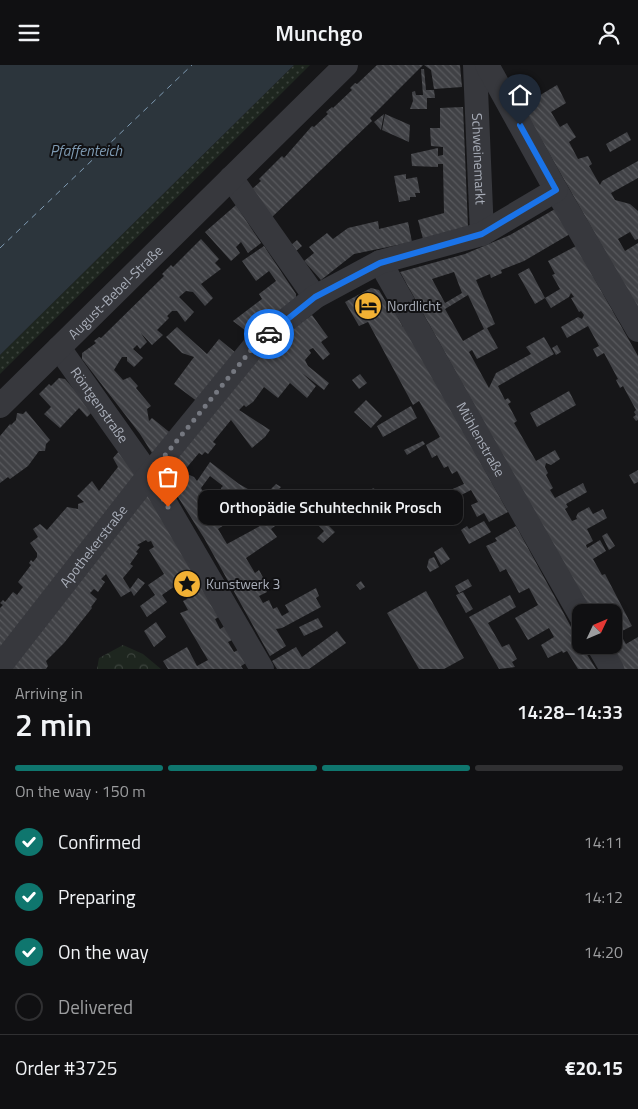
<!DOCTYPE html>
<meta charset="utf-8">
<style>
body{margin:0;font-family:"Titillium Web",sans-serif;background:#19191b;color:#f1f3f6;height:100vh;display:flex;flex-direction:column;font-size:19px;white-space:nowrap}
*{box-sizing:border-box;margin:0}
p{font-size:16px;color:#9c9d9f}
.icon{flex:none;width:28px;height:28px;fill:none;stroke:currentColor;stroke-width:2;stroke-linecap:round;stroke-linejoin:round}
.map{position:relative;height:604px;overflow:hidden}
.panel{display:flex;flex-direction:column;background:#101012;flex:1}
.panel>*{flex:none}
.needle{width:32px;rotate:46deg}
.controls{position:absolute;left:572px;top:539px;display:grid;gap:10px}
.controls a{display:grid;place-items:center;width:50px;height:50px;border-radius:10px;background:#101012;box-shadow:0 2px 8px #0003,0 0 0 1px #303032;font-size:25px}
.pin{position:absolute;display:grid;place-items:center;width:42px;height:42px;color:#fff;margin:-51px -21px;border-radius:50% 50% 50% 0;rotate:-45deg;box-shadow:0 0 5px #0007}
.pin .icon{rotate:45deg}
.courier{position:absolute;display:grid;place-items:center;width:50px;height:50px;margin:-25px;border:4px solid #1a73e8;border-radius:50%;background:#fff;color:#222;box-shadow:0 1px 6px #0007}
.bubble{position:absolute;height:35px;border-radius:10px;background:#101012;box-shadow:0 2px 8px #0003,0 0 0 1px #303032;font-size:16px;font-weight:600;line-height:35px;text-align:center}
.summary em{font-style:normal;font-weight:600}
.summary div{display:flex;flex-direction:column-reverse}
.summary{display:flex;align-items:center;justify-content:space-between;height:85px;padding:0 15px}
h1{font-size:32px;font-weight:600;line-height:38px}
.bar{display:grid;grid-template-columns:repeat(4,1fr);gap:8px 5px;align-content:center;height:60px;padding:0 15px}
.bar i{height:6px;border-radius:4px;background:#303032}
.bar .selected{background:#0f766e}
.bar p{grid-column:span 4}
.line{display:flex;align-items:center;gap:12px;padding:0 15px;border-top:1px solid #303032}
.line div{flex:1}
ol{padding:0 15px;list-style:none}
li{display:flex;align-items:center;gap:15px;height:55px}
li p{margin-inline-start:auto}
li .icon{padding:5px;border-radius:50%;background:#0f766e;color:#fff;stroke-width:4}
li:last-child{color:#9c9d9f}
li i{width:28px;height:28px;border:2px solid #303032;border-radius:50%}
header{display:flex;justify-content:space-between;align-items:center;height:65px;padding:0 15px;background:#101012;font-size:22px;font-weight:600}
.map>svg:first-child{display:block}
.grass{fill:url(#grass-dots)}
.forest{fill:url(#forest-crowns)}
.water{fill:#2c353c}
.lines{fill:none;stroke-linecap:round;stroke-linejoin:round}
.ferry{stroke:#7f9bb3;stroke-width:1;stroke-dasharray:6 5;stroke-linecap:butt}
.building{fill:url(#building-back-hatch);fill-rule:evenodd}
.minor{stroke:#37383d;stroke-width:24}
.done{stroke:#757880;stroke-width:5;stroke-dasharray:0 9}
.route{stroke:#1a73e8;stroke-width:6}
.labels{text-anchor:middle;stroke-width:4;stroke-linejoin:round;paint-order:stroke}
.street-label{font-size:14px;fill:#a8adb8;stroke:#111113}
.poi-label{font-size:14px;fill:#a8adb8;stroke:#111113;text-anchor:start}
.water-label{font-size:15px;font-style:italic;fill:#7f9bb3;stroke:#111113}
</style>
<header><svg class="icon" aria-label="menu" viewBox="0 0 24 24"><path d="M4 6h16M4 12h16M4 18h16"/></svg>Munchgo<svg class="icon" aria-label="person" viewBox="0 0 24 24"><circle cx="12" cy="8" r="4"/><path d="M4 21q1-7 8-7t8 7"/></svg></header>
<div class="map">
<svg width="638" height="604" viewBox="0 0 638 604">
<defs>
<pattern id="grass-dots" width="8" height="8" patternUnits="userSpaceOnUse" patternTransform="scale(1.25)"><rect width="8" height="8" fill="#1e261f"/><path d="M2 2h.1M6 6h.1" fill="none" stroke="#3c433d" stroke-width="1.8" stroke-linecap="round"/></pattern>
<pattern id="forest-crowns" width="20" height="18" patternUnits="userSpaceOnUse" patternTransform="scale(1.25)"><rect width="20" height="18" fill="#1e261f"/><path d="M2 6a3 3 0 1 1 6 0M12 15a3 3 0 1 1 6 0" fill="none" stroke="#3c433d"/></pattern>
<pattern id="building-back-hatch" width="6" height="6" patternUnits="userSpaceOnUse" patternTransform="scale(1.25)"><rect width="6" height="6" fill="#404145"/><path d="M-1 5l2 2M0 0l6 6M5-1l2 2" fill="none" stroke="#595a5e"/></pattern>
</defs>
<rect width="100%" height="100%" fill="#161618"/>
<path class="grass" d="M294 0H310L0 309V290Z"/>
<path class="forest" d="M123 580 143 589 161 604H97L99 593Z"/>
<path class="water" d="M0 0H294L0 290Z"/>
<g class="lines">
<path class="ferry" d="M0 183 192 0"/>
</g>
<path class="building" d="M377 0H423L370 53 372 56 271 153 252 124 261 116 259 114 282 91 284 93 312 61 314 62 328 49 326 47 332 42 333 43 352 25 350 23 355 18 357 19Z
M424 0H460L462 22 434 24 431 5Z
M421 4H424L426 25H434L435 33H427V44H410L413 36 412 27 415 26 416 30H423Z
M557 20 566 38 551 47 560 62 567 58 576 72 569 77 578 94 588 91 592 99 589 101 600 120 602 116 638 96V113L611 128 615 135 630 139 638 146V174L635 175 630 167 618 174 625 186 638 178V244L522 41 525 36 527 38Z
M463 42 468 162 423 174 418 155 444 148 443 99H438V102L412 101 411 89 438 83V91L443 90V82L431 81 430 63H440V43Z
M384 49 381 65 374 57Z
M385 49 410 60 409 77 382 65Z
M627 67 631 75 610 87 606 79Z
M406 109V114L417 112 420 128H415L416 132H410V135L399 137 394 111Z
M236 140 261 178 248 188 241 177 236 182 240 188 231 196 205 167Z
M555 144 570 169 524 196 501 205 502 208 491 213 490 209 476 215 495 259 487 263 498 283 477 294 472 285 469 287 489 323 496 308 531 289 526 282 544 272 554 289 498 321 505 335 508 333 511 337 508 339 517 356 514 358 536 396 555 385 560 394 551 400 546 398 545 402 548 408 546 410 553 423 550 425 555 433 583 418 587 427 566 439 568 442 565 444 572 456 577 454 576 452 578 448 589 442 593 449 603 444 607 453 587 464 593 476 586 480 587 483 600 475 606 486 593 494 602 510 605 509 632 561 622 566 614 553V548H590L400 207 465 189 510 170ZM454 207 462 228 445 238 432 214ZM468 230 484 264 463 276 445 244Z
M378 156 379 164 408 157 412 177 354 189 321 215 304 196 314 188 309 182 327 168 333 174 348 163Z
M201 174 219 194 215 198 221 204 201 219 213 233 205 241 193 227 186 226 179 232 194 247 185 257 177 246H172L167 251 169 253 157 265 163 270 152 280 140 267 147 277 140 284 137 280 133 284 143 293 134 302 127 296V292H122L114 305 123 315 130 312 138 321 136 323 151 341 147 344 149 356 152 353 173 370 152 388 140 369 82 294V288L96 278 94 276 99 272 101 273 161 214 164 211 162 209 171 200 173 202Z
M297 175 302 181 296 186 291 180Z
M264 181 296 229V235L250 269 233 256 262 234 259 229 276 216 269 206 256 216 242 196Z
M576 181 638 291V355L636 356 633 352 636 350 634 347 636 345 623 321 620 323 616 315 618 314 604 288 597 292 593 284 599 281 588 261 567 273 561 262 578 252 582 254 584 250 581 246 579 247 571 233 574 232 571 228 569 232 551 243 545 233 560 224 552 210 555 209 548 196Z
M529 203 545 233 535 239 518 209Z
M371 223 379 225 390 244 393 243 403 262 405 261 508 447 489 457 484 448 477 452 471 440 478 437 471 425 442 440 437 431 464 419 457 406 452 409 448 401 444 403 437 390 432 393 426 380 440 372 419 336 413 340 368 257 359 261 345 237Z
M312 250 328 272 321 277 330 289 323 295 313 283 309 285 311 288 305 295 308 301 329 318 324 325 302 308 316 321 307 333 290 318 278 333 264 322 253 337 246 342 244 340 239 345 270 365 265 372 252 383 231 355 213 377 216 379 208 389 205 387 202 390 199 388 183 407 194 412 197 416 210 397 239 419 255 428 252 430 257 437 260 433 286 453 271 464 277 472 246 493 255 508 259 505 266 518 263 520 267 527 259 531 263 538 269 535 273 544 277 542 282 551 289 547 285 540 316 523 319 531 316 533 321 542 282 563 276 564 286 581 270 591 204 473 164 410 266 281ZM210 411 223 421 221 423 223 430 227 427 233 434 237 440 233 442 239 450 249 444 260 461 227 479 218 464 224 460 201 423Z
M177 262 207 289 219 274 236 288 198 337 174 319 194 292 182 288 166 272Z
M557 280 561 287 556 290 552 283Z
M360 309 367 318 359 324 352 315Z
M59 313 65 314 93 346 87 352 79 343 60 363 44 349 51 342 39 329 49 319 51 321Z
M569 326 576 340 537 362 530 348Z
M366 335 382 351 371 363 354 347Z
M411 341 417 353 383 372 377 361Z
M26 346 50 375 46 379 45 386H39L28 401 10 414 8 412 0 418V371L10 359 11 360 16 355 17 348 23 349Z
M423 376 425 379 407 390 404 385Z
M121 384 137 407 0 587V543L3 540 0 538 3 535 5 537 13 527 17 530 23 522 18 517 31 500 29 498 31 495 33 497 37 492V488L30 478 38 472 33 464 40 459 47 465 67 442 78 444V439L84 437 77 431 92 416 99 426 118 402 113 393Z
M638 405V417L634 419 629 410Z
M276 419 281 422 274 429 269 426Z
M373 423 385 430 382 435 370 427Z
M145 431H149L219 552 215 554 220 564 225 561 232 575 228 577 234 587 238 585 246 598 241 601 243 604H168L163 596 187 582 197 601 208 595 180 548 188 545 183 536 187 534 178 519 162 530 167 537 147 552 140 541 155 530 148 520 164 509 149 485 154 482 151 476 148 477 146 475 137 480 140 482 136 487 138 488 130 499 133 501 123 513 130 524 138 513 145 518 134 531 131 526 121 532 106 509 101 514 105 517 98 527 94 524 90 528 97 534 91 542 92 543 64 578 46 596 48 601 46 604H9Z
M324 456 335 467 323 478 317 473 324 466 319 461Z
M484 456 491 467 469 479 461 465 467 461 469 464Z
M516 461 581 580 596 604H578L567 586 563 588 562 586 548 593 541 580 554 572 549 563 528 575 515 553 538 540 529 523 519 528 506 504 500 507 486 481 497 476 495 473Z
M607 468 615 481 609 485 602 471Z
M442 482 450 494 441 500 434 487Z
M434 492 439 502 430 507 427 502 429 494Z
M468 514 472 521 459 528 455 521Z
M361 516 365 522 360 525 356 520Z
M426 526 464 593 444 604H419L387 548Z
M463 527 473 544 466 548 456 530Z
M510 530 516 542 488 558 502 582 509 579 517 594 512 597 515 602 499 604 469 552Z
M318 553 323 562 304 571 299 562Z
M156 557 166 572 154 582 144 566Z
M616 562 626 579 638 572V604H622L608 580H614V564Z
M337 566 346 578 309 604H277L272 596 296 582 302 592Z"/>
<g class="lines">
<g class="minor">
<path id="s1" d="M475 0 482 169"/>
<path d="M487 0 556 125 638 265"/>
<path d="M231 113 315 232"/>
<path id="s2" d="M380 197 581 551"/>
<path id="s3" d="M59 283 149 410 262 604"/>
<path id="s4" d="M0 341 346 0"/>
<path d="M598 580 612 604"/>
<path id="s5" d="M0 601 149 410 256 279 315 232 380 197 482 169 556 125"/>
</g>
</g>
<g class="lines">
<path class="done" d="M168 442 149 410 256 279 269 269"/>
<path class="route" d="M269 269 315 232 380 198 482 169 556 125 520 60"/>
</g>
<defs>
<g id="hotel-disc" transform="scale(1.4375)"><circle r="9.5" fill="#f2b134" stroke="#111113"/><path d="M-6-4.5h1.5V1H6V5H4.5V3h-9V5H-6ZM-4 0a1.8 1.8 0 1 1 3.6 0ZM.5 0V-2.5h3Q6-2.5 6 0Z" fill="#111"/></g>
<g id="sight-disc" transform="scale(1.4375)"><circle r="9.5" fill="#f2b134" stroke="#111113"/><path d="M0-6L1.8-2.2L6-1.7L2.9 1.2L3.7 5.4L0 3.3L-3.7 5.4L-2.9 1.2L-6-1.7L-1.8-2.2Z" fill="#111"/></g>
</defs>
<g fill-rule="evenodd">
<use href="#hotel-disc" x="368" y="241"/>
<use href="#sight-disc" x="187" y="519"/>
</g>
<g class="labels">
<g class="street-label">
<text dy="5" stroke="none"><textPath href="#s1" startOffset="94">Schweinemarkt</textPath></text>
<text dy="5" stroke="none"><textPath href="#s4" startOffset="162">August-Bebel-Straße</textPath></text>
<text dy="5" stroke="none"><textPath href="#s3" startOffset="70">Röntgenstraße</textPath></text>
<text dy="5" stroke="none"><textPath href="#s2" startOffset="204">Mühlenstraße</textPath></text>
<text dy="5" stroke="none"><textPath href="#s5" startOffset="152">Apothekerstraße</textPath></text>
</g>
<g class="poi-label">
<text x="387" y="246">Nordlicht</text>
<text x="206" y="524">Kunstwerk 3</text>
</g>
<g class="water-label">
<text x="86" y="91">Pfaffenteich</text>
</g>
</g>
</svg>
<div class="controls">
<a><svg class="needle" viewBox="-14 -14 28 28"><path d="M0-13l5 13h-10z" fill="#e53935"/><path d="M0 13l5-13h-10z" fill="#9c9d9f"/></svg></a>
</div>
<div class="pin" style="left:168px;top:442px;background:#ea580c"><svg class="icon" aria-label="bag" viewBox="0 0 24 24"><path d="M5 8h14l-1 12H6zM9 8a3 3 0 0 1 6 0"/></svg></div>
<div class="pin" style="left:520px;top:60px;background:#1f2937"><svg class="icon" aria-label="home" viewBox="0 0 24 24"><path d="M3 11l9-7 9 7M6 9v11h12V9"/></svg></div>
<div class="courier" style="left:269px;top:269px"><svg class="icon" aria-label="car" viewBox="0 0 24 24"><path d="M5 17H2v-5l4-1 3-4h7l3 4 3 1v5h-3M9 17h6M6 11h13"/><circle cx="7" cy="17" r="2"/><circle cx="17" cy="17" r="2"/></svg></div>
<div class="bubble" style="left:198px;top:425px;width:265px">Orthopädie Schuhtechnik Prosch</div>
</div>
<section class="panel">
<div class="summary"><div><h1>2 min</h1><p>Arriving in</p></div><em>14:28–14:33</em></div>
<div class="bar"><i class="selected"></i><i class="selected"></i><i class="selected"></i><i></i><p>On the way · 150 m</p></div>
<ol>
<li><svg class="icon" aria-label="check" viewBox="0 0 24 24"><path d="M5 12l5 5 9-10"/></svg>Confirmed<p>14:11</p></li>
<li><svg class="icon" aria-label="check" viewBox="0 0 24 24"><path d="M5 12l5 5 9-10"/></svg>Preparing<p>14:12</p></li>
<li><svg class="icon" aria-label="check" viewBox="0 0 24 24"><path d="M5 12l5 5 9-10"/></svg>On the way<p>14:20</p></li>
<li><i></i>Delivered</li>
</ol>
<div class="line" style="height:65px"><div>Order #3725</div><b>€20.15</b></div>
</section>
